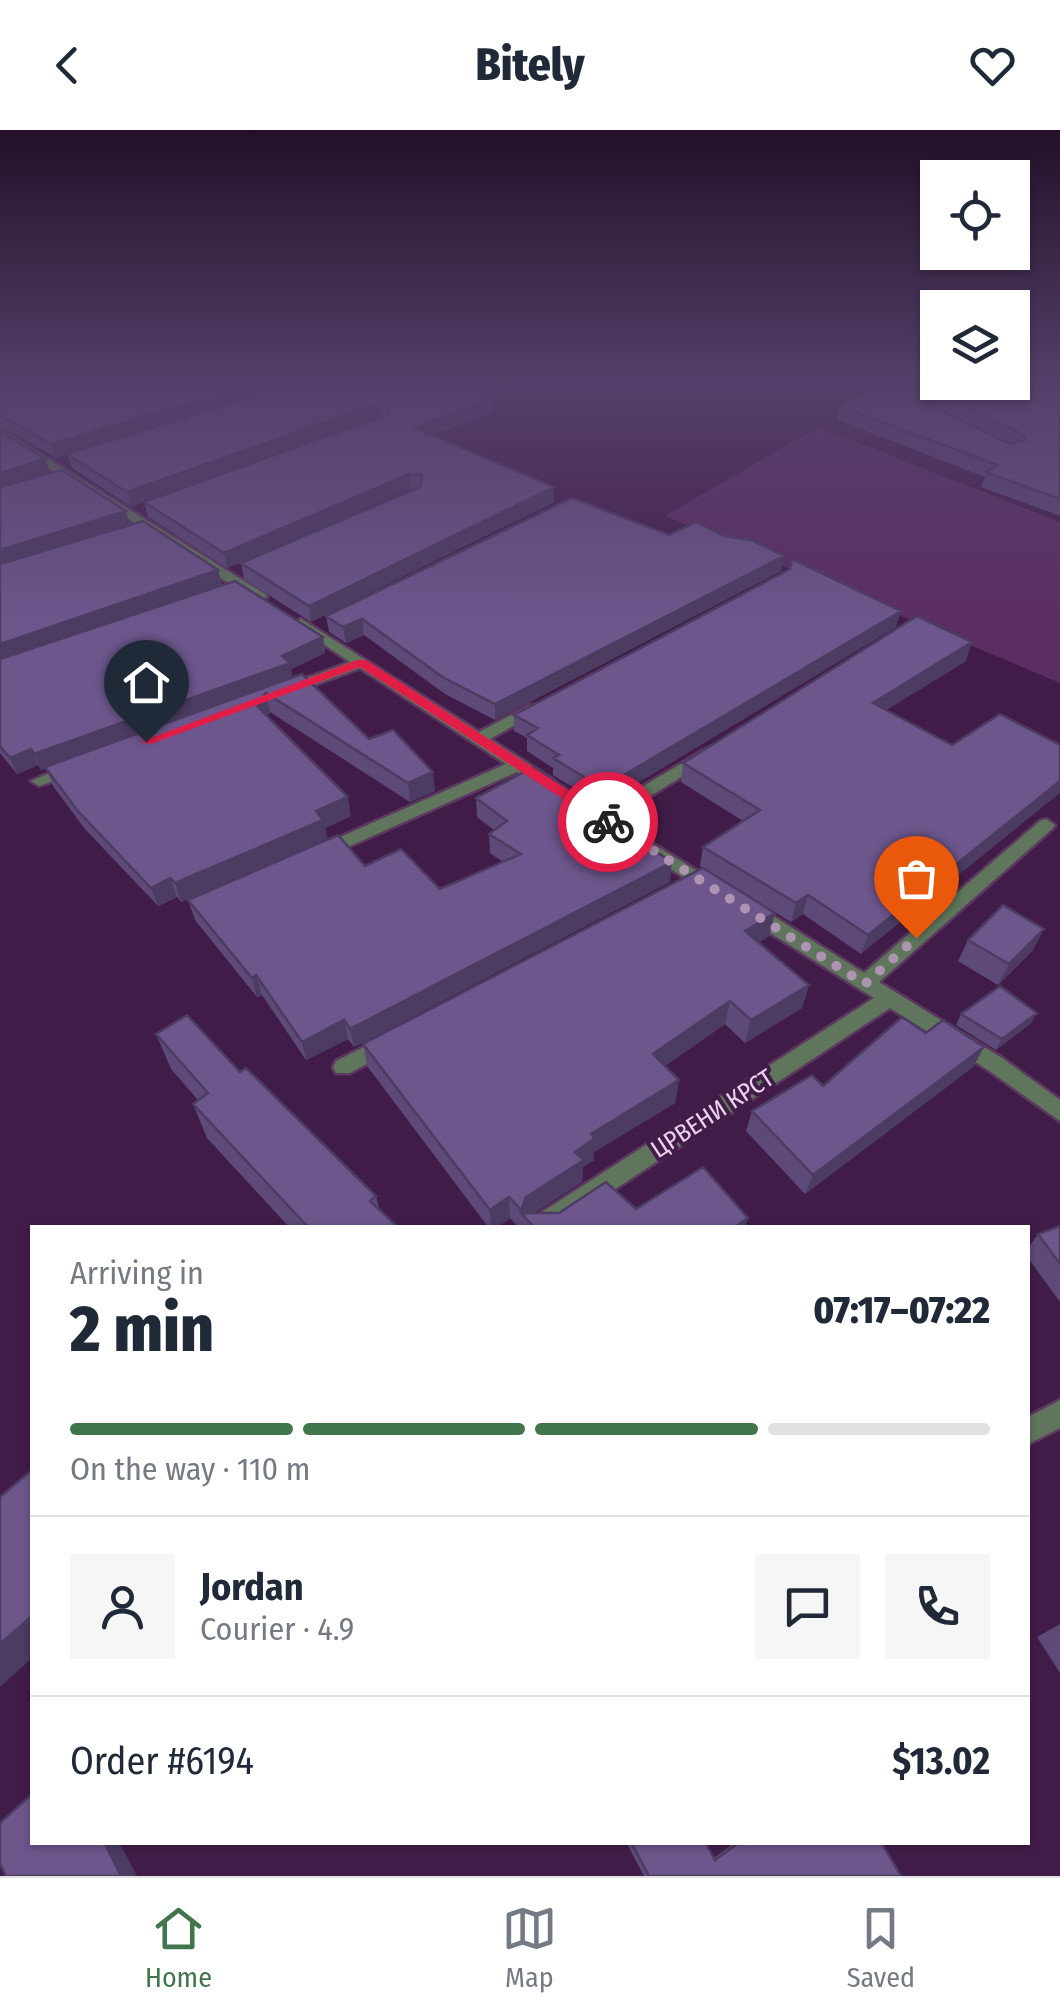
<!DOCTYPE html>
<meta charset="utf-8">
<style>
body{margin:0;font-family:"Fira Sans Condensed",sans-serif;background:#f6f6f7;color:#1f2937;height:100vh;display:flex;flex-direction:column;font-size:38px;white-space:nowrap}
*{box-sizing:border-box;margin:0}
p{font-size:32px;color:#747a83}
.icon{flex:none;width:55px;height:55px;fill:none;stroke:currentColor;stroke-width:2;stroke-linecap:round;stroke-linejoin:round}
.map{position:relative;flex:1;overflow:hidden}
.drawer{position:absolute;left:30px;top:1095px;width:1000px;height:620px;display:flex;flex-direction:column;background:#fff;border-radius:0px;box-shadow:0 2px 8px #0004}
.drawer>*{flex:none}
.tools{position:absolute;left:920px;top:30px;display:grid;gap:20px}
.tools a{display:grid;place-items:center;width:110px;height:110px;border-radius:0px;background:#fff;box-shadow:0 2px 8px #0004;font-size:50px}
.pin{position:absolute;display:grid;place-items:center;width:85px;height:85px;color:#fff;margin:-102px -42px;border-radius:50% 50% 50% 0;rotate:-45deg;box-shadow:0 0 10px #0007}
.pin .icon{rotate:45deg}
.courier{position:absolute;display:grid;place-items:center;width:100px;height:100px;margin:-50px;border:8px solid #e11d48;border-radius:50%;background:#fff;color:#222;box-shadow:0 2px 12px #0007}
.headline em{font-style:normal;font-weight:800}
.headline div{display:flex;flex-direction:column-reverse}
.headline{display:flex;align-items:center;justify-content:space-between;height:170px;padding:0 40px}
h1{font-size:65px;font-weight:800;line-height:75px}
.bar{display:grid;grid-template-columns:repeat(4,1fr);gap:15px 10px;align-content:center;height:120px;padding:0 40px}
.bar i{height:12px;border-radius:8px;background:#e0e1e3}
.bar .selected{background:#41754b}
.bar p{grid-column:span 4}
.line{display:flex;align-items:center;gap:25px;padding:0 40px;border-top:2px solid #e0e1e3}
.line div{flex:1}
.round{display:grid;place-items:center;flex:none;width:105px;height:105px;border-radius:0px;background:#f6f6f7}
header{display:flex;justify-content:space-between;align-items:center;height:130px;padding:0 40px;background:#fff;font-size:45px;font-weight:800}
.dock{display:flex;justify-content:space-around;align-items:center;height:140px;border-top:2px solid #e0e1e3;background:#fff;font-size:28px;color:#747a83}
.dock a{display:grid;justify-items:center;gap:5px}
.dock .selected{color:#41754b}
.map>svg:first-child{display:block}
.green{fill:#5c2d63}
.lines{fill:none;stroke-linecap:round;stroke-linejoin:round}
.minor-casing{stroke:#5d3962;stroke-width:5}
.minor{fill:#5f765c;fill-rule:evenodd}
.wall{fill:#5d4a78}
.shaded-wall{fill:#4c3c62}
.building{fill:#6c568c;stroke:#4c3c62;stroke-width:2.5}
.route{fill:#e11d48}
.done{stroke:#af93b3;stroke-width:10;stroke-dasharray:0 18}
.labels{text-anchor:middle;stroke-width:8;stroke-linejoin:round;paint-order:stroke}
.street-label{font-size:25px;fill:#ead3ed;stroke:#421c48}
</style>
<header><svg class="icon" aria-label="back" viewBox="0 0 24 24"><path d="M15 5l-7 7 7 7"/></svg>Bitely<svg class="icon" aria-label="heart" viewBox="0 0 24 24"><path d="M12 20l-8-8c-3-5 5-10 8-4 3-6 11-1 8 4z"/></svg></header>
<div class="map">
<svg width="1060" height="1746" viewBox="0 0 1060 1746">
<rect width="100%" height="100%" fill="#421c48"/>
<path class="green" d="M818 297 1060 392V553L665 386Z"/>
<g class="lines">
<g class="minor-casing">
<path id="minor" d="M0 299 265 464 267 467 255 470 0 307Z
M301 489 479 602 530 575H540V581L490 609 555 651V659H543L517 642 325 727H313L310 723 313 719 506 634 360 538 290 564H280V558L350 532 296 496 294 493Z
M706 619 712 620V628L608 692H596L593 688 596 684Z
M74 633 82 638 80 642 39 656 31 651Z
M1046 689 1055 695 1052 699 879 852 1002 928 1060 970V991L988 940 890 878 556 1098H524L528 1091 874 868 745 787 743 782 745 777H759L864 843 1040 691Z
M650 712 720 755 723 759 720 763H708L644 722 641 718 644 714Z
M386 906 393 908 396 914 393 920 350 943H336L333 937 336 931Z
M1060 1270V1298L1028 1314V1287Z"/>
</g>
<use href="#minor" class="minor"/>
</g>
<path class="wall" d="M0 255H461L492 282 432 305 554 372 311 492 244 449 241 433 415 359H410L227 438 148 387 144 372 131 377 72 338 67 324 56 328 0 296Z
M895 255H1060V386L981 357 985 347 837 290 839 276 967 293Z
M0 301 45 329 50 344 130 395 218 440 222 455 323 507 325 523 291 539 292 547 435 661 410 672 270 582 267 586 351 686 325 698 327 708 181 772 177 767 158 776 85 699 53 656 46 638 41 640 38 635 17 644 0 623Z
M669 405 781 441 495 590 445 564 364 505 346 513 329 502 326 486Z
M896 497 601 675 553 645V638L527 621V608L514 601V585Z
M966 531 886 580 952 615 861 824 803 784 791 792 754 770 775 783 769 806 758 813 809 855 802 878 745 913 725 894 665 936 679 950 675 973 594 1022V1030L583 1037 582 1052 534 1083 636 1079 745 1098H519L510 1088 496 1098H489L367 936 363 914 703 738 700 736 703 717 743 691 681 652 683 633Z
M476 668H583V676L670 752 354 917 348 909 306 930 262 865 257 867 195 790 188 770 365 736 440 759 503 732 490 723 489 704 494 700 477 687Z
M968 810 1033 820 998 855 958 831Z
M1037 883 1031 893 996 920 956 895 961 884Z
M926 903 984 917 973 937 805 1064 746 1001 752 981 823 956Z
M156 904 240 942 376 1066 379 1078 399 1098H290L207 1008 193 974 198 970 171 939Z
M1060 1096V1172L1028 1128V1118L1038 1104Z
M1060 1494V1543L1037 1507Z
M626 1712H705L714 1728 735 1712H881L901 1746H644Z"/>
<path class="shaded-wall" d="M249 255H292V256L56 328 51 314Z
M492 268V282L416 312 415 298Z
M378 273 380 286 131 377 127 362Z
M45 329 50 344 0 359V343Z
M409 344 410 359 227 438 224 423Z
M554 357V372L311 492 309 476Z
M126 381 130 396 0 437V420Z
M784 426 781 441 495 590V574Z
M218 440 222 455 0 532V514Z
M901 481 896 497 601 675 602 658Z
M362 489 364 505 346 513 343 497Z
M323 507 325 523 291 539 293 549 41 640 34 624 282 526Z
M972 512 966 531 867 592 873 573Z
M266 563 270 582 260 594 256 575Z
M31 619 38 635 17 644 10 628Z
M433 642 435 661 410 672 408 653Z
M1060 651V663L861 824 868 805Z
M348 667 351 686 325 698 327 708 181 772 175 753 316 681Z
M672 732 670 752 354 917 350 899Z
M170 748 177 767 158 776 151 758Z
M808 765 803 784 791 792 796 773Z
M775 783 769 806 740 825 745 801Z
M1044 799 1033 820 998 855 1009 834Z
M256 845 262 865 257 867 252 848Z
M809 855 802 878 745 913 751 890Z
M730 871 725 894 650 946 653 924Z
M1037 883 1031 893 996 920 1002 909Z
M344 890 348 909 306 930 302 912Z
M984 917 973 937 805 1064 813 1045Z
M679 950 675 973 594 1022V1030L583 1037 582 1052 526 1088 521 1083 522 1098 521 1080 526 1067 575 1022 591 1004Z
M509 1067 510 1088 496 1098H491L490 1080Z
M748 1088 745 1098H734Z
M32 1486V1528L0 1557V1514Z
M104 1712H119L137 1746H121Z"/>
<path class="building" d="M0 255H249L51 314 0 285Z
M291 255H461L492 268 415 298 554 357 309 476 241 433 420 357 422 345 409 344 224 423 144 372 389 284 390 273H378L127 362 67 324Z
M882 255H890L1010 314 1025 310 1024 305 925 255H1036L1060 266V369L986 342 998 335 839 276Z
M0 301 45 329 0 343Z
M62 340 126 381 0 420V357Z
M572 368 669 405 696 392 724 406 751 410 784 426 495 574 444 548 362 489 343 497 326 486Z
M143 391 218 440 0 514V434Z
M792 429 901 481 602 658 553 628 559 625 527 605 538 598 514 585 790 439Z
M235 451 323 507 282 526 290 533 34 624 31 619 10 628 0 616V529Z
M917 486 972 512 873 573 952 615 1000 584 1060 615V651L868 805 808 765 796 773 703 717 760 680 683 633Z
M302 544 369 609 393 600 433 642 408 653 266 563 256 575 348 667 316 681 323 690 175 753 170 748 151 758 77 680 45 637Z
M533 637 583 668 577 672 672 732 350 899 344 890 302 912 256 845 252 848 188 770 338 705 365 736 401 719 440 759 521 724 489 704 507 691 476 668Z
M703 738 775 783 745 801 809 855 751 890 730 871 653 924 679 950 591 1004 595 1008 575 1022 584 1030 526 1067 521 1080 509 1067 490 1080 363 914Z
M1003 775 1044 799 1009 834 968 810Z
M1000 856 1037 883 1002 909 961 884Z
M187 885 240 942 246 938 376 1066 370 1071 399 1098H309L193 974 208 963 156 904Z
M902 887 926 903 943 890 984 917 813 1045 752 981 812 945 823 956Z
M703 1037 748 1088 734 1098H535L521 1083H559L606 1052 636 1079Z
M1060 1096V1134L1038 1104Z
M32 1340V1486L0 1514V1367Z
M32 1664V1712H104L121 1746H6L0 1734V1693Z
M631 1712H705L715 1730 740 1712H881L901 1746H649Z"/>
<linearGradient id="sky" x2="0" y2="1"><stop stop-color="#240f28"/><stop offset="0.51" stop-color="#54406a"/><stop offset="1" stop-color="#54406a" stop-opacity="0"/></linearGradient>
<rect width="1060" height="499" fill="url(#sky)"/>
<path class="route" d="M357 530H366L613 689V695H603L360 537 151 614 140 612Z"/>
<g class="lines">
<path class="done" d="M608 692 865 854 916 808"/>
</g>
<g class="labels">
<g class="street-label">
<text transform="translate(712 983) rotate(-33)" y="9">ЦРВЕНИ КРСТ</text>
</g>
</g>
</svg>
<div class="tools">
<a><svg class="icon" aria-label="locate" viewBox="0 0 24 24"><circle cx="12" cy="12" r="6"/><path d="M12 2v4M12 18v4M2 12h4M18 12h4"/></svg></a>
<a><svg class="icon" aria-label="layers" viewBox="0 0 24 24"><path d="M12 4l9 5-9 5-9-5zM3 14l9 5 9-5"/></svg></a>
</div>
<div class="pin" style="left:916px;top:808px;background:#ea580c"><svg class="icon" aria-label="bag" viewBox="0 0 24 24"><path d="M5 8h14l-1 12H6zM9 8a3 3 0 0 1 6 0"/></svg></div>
<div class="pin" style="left:146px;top:612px;background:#1f2937"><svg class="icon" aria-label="home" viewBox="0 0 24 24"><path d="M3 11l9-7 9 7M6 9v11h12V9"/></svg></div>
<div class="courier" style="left:608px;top:692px"><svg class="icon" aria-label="bike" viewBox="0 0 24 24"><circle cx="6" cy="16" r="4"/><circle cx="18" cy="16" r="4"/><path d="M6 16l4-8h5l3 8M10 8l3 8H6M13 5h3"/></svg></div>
<section class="drawer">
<div class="headline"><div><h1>2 min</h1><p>Arriving in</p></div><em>07:17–07:22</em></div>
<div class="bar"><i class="selected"></i><i class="selected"></i><i class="selected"></i><i></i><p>On the way · 110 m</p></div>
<div class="line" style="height:180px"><a class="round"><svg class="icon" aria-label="person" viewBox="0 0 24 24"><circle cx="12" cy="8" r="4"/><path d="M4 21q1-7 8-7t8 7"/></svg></a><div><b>Jordan</b><p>Courier · 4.9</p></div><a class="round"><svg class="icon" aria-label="chat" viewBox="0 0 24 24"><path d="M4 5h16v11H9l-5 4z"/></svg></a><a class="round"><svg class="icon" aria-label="phone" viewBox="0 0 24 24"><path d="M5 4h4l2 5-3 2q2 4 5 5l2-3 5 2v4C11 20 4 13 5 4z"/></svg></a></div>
<div class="line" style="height:130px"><div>Order #6194</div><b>$13.02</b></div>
</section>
</div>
<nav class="dock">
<a class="selected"><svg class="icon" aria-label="home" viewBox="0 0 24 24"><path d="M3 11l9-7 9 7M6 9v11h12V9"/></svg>Home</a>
<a><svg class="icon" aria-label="map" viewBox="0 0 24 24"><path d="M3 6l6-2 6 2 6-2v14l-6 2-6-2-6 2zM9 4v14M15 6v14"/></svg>Map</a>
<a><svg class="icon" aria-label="saved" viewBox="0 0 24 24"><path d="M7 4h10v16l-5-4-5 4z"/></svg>Saved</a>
</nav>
